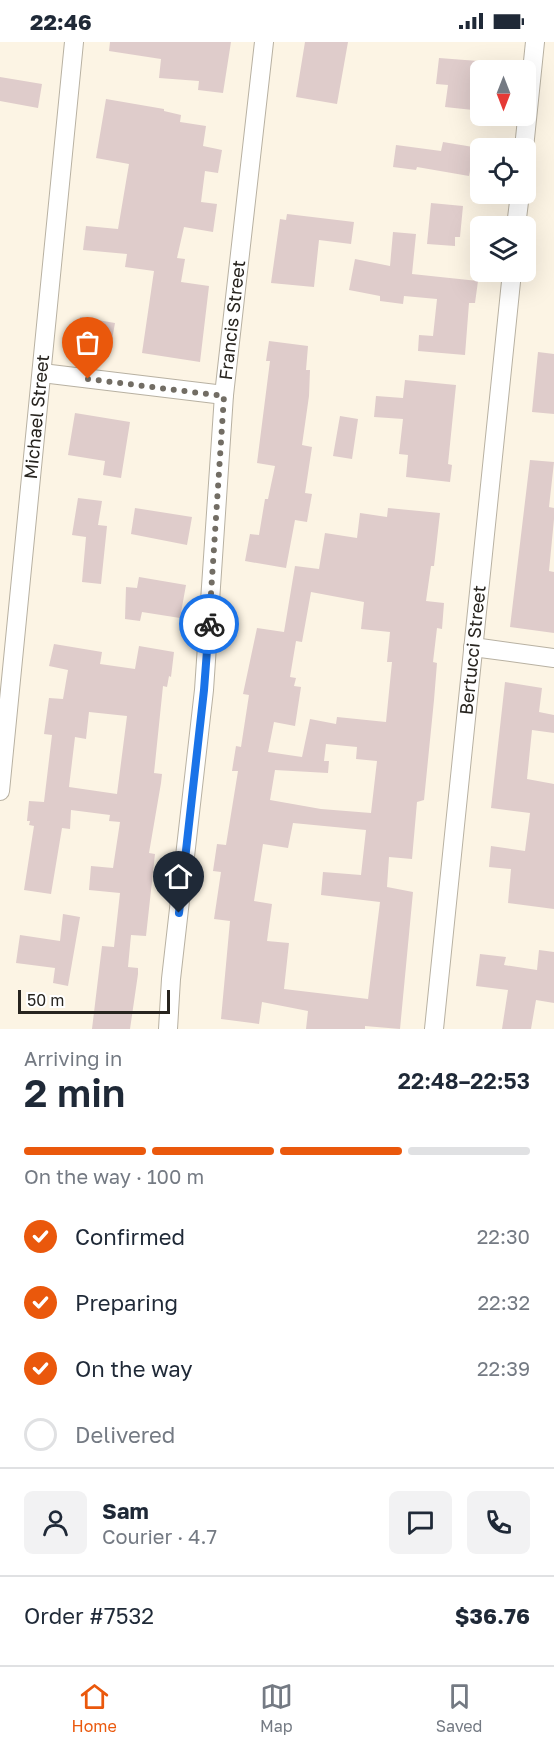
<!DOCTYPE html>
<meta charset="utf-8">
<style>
body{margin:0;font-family:"Golos Text",sans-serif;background:#f2f2f3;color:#1f2937;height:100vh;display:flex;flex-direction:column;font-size:22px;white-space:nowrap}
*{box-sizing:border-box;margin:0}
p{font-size:20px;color:#747a83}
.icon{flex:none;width:33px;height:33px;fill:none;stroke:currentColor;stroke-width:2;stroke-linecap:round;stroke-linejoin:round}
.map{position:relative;height:987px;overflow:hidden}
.sheet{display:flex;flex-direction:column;background:#fff;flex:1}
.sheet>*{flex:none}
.needle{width:39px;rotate:180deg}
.fabs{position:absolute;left:470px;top:18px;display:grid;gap:12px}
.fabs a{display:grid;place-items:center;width:66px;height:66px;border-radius:9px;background:#fff;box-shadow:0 6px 24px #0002;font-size:30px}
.scale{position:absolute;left:18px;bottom:15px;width:152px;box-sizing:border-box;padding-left:6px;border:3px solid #27241f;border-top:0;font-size:16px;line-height:21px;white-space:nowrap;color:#27241f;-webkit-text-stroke:4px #fff;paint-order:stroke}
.pin{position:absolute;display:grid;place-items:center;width:51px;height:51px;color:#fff;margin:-62px -26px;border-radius:50% 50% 50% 0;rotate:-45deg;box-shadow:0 0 6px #0007}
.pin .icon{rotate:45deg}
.courier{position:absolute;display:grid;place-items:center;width:60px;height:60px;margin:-30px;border:4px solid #1a73e8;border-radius:50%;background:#fff;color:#222;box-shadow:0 2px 8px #0007}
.head em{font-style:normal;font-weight:600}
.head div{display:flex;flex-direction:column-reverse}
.head{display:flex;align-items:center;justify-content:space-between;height:102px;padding:0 24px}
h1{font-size:39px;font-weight:600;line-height:45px}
.bar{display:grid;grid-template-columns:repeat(4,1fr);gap:9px 6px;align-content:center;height:72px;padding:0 24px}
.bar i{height:8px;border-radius:4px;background:#e0e1e3}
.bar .current{background:#ea580c}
.bar p{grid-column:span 4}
.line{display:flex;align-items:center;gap:15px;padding:0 24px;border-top:2px solid #e0e1e3}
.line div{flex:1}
.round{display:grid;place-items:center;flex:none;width:63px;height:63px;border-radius:9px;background:#f2f2f3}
ol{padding:0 24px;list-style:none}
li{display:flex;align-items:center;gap:18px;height:66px}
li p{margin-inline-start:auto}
li .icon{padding:6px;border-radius:50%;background:#ea580c;color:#fff;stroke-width:4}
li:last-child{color:#747a83}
li i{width:33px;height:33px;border:3px solid #e0e1e3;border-radius:50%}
.status{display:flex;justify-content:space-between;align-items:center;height:42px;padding:0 30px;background:#fff;direction:ltr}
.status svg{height:16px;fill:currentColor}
.tab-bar{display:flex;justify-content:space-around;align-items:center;height:84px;border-top:2px solid #e0e1e3;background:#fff;font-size:16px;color:#747a83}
.tab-bar a{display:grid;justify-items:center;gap:3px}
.tab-bar .current{color:#ea580c}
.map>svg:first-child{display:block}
.building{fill:#dfcccb;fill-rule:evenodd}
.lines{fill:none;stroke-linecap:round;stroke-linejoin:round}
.street-casing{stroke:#b8b1a2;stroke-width:20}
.street{stroke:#fff;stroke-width:18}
.done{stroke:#726d64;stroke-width:6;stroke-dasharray:0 10.8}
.route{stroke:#1a73e8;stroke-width:8}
.labels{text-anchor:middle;stroke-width:5;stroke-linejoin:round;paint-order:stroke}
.street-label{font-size:18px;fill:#27241f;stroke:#fff}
</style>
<div class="status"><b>22:46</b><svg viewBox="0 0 49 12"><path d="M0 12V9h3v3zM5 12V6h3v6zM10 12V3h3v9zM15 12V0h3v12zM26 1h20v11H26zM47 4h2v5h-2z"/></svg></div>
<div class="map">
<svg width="554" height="987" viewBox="0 0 554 987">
<rect width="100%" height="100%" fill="#fcf4e4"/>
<path class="building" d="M110 0H231L223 51 198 48 199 39 159 36 161 17 109 9Z
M305 0H348L337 62 296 55Z
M439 16 478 19 473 68 445 65 448 43 436 42Z
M0 35 42 42 38 66 0 59Z
M106 57 164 67V69L181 73 180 80 206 84 203 104 222 108 218 131 205 129 201 160 217 162 213 190 184 185 177 216 185 217 181 240 209 244 200 320 142 311 154 229 125 225 127 212 83 208 86 184 118 187 129 122 96 116Z
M443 100 479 106 475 130 470 129 469 134 417 125 416 128 393 125 396 103 441 109Z
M431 161 463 164 460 195H455V204L427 202Z
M287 172 354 180 351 202 319 198 314 245 271 241 280 177 286 178Z
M393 190 416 192 412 232 478 239 475 261H469L465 313 418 309 419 293 433 294 437 257 404 254 403 262 380 259V254L349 248 355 217 390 224Z
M80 275 115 281 109 315 74 309Z
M269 299 308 304 306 328H310L309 354 302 403 312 405 305 451 312 452 307 480 295 478 286 526 245 519 250 492 259 493 265 457H268L275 424 257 421 270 319H266Z
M538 310 554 312V372L532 370Z
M405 338 456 343 448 422 452 423 450 440 406 435 408 413 399 412 403 377 374 375 376 354 403 356Z
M75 371 130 380 121 436 103 433 105 419 68 413Z
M340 374 358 377 352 417 333 414Z
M530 418 554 420 549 465 554 466V477L549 529 554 530V591L510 585Z
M78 456 102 459 98 483 107 484 101 542 82 540 86 495 72 493Z
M135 466 192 475 187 503 131 492Z
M388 466 440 471 434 524H431L426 559 444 561 442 587 437 586 433 620 437 621 434 658 424 758 417 760 412 817 389 815 387 845 413 850 400 987 365 984V987H306L308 969 262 960 259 982 221 977 230 879 214 877 221 830 213 829 217 802 226 803 238 729H232L236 704 241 705 249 653 243 652 257 586 284 590 295 524 319 527 325 491 357 496 360 471 387 475ZM311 550 364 560 361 587 390 590 387 620H392L386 680 337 675 336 682 310 677 302 715 268 710 274 680 295 684 301 645 294 644 296 636 290 635 296 599 302 600ZM326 702 357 705 356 717 377 719 371 771 321 767 270 758 275 728 328 731 329 719H324ZM293 781 366 788 361 833 323 830 321 853 380 860 368 957 284 947 289 901 267 899 272 862 254 859 263 802 288 806Z
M139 535 186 543 180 576 142 570 140 579 125 577 126 545 137 546Z
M54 602 102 610 100 622 135 627 139 604 174 610 171 635 169 634 167 645 163 644 154 731 162 732 161 741 149 811 155 812 146 894 131 893 128 925 138 926V932L130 987H92L102 904 114 905 120 851 89 848 91 824 113 826 120 780 109 779 110 773 71 768 70 787 62 786 51 852 24 848 34 784 29 783 30 779H27L29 759 44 760 52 693 44 692 49 656 63 657 68 628 49 624ZM89 670 127 674 117 752 69 745 75 695 86 697Z
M505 640 542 646 539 670 554 673V691L532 688 527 737 554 742V867L508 861 511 827 489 825 491 804 525 809 530 771 491 766Z
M63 872 80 875 68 944 53 941 55 926 16 921 20 893 60 899Z
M539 908 554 910V961L536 958 531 987H502L508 948 476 944 480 912 506 915 504 923 537 928Z"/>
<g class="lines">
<g class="street-casing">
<g id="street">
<path d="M524 106 535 0"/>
<path d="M516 184 520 152"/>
<path d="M42 331 224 353"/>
<path d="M473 605 554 616"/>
<path id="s1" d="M0 749 74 0"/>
<path id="s2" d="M168 987 171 937 204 648 224 353 264 0"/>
<path id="s3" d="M434 987 512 230"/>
</g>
</g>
<use href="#street" class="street"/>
</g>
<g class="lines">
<path class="done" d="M88 337 224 354 209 582"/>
<path class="route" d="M179 871 204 648 209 582"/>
</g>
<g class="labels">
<g class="street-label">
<text dy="6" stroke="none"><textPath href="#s2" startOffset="712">Francis Street</textPath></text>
<text dy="6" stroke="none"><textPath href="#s1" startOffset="376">Michael Street</textPath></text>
<text dy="6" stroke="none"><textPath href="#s3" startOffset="381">Bertucci Street</textPath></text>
</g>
</g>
</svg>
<div class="fabs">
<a><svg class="needle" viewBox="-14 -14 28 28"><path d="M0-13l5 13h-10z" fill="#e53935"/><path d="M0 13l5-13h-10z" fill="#747a83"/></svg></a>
<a><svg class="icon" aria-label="locate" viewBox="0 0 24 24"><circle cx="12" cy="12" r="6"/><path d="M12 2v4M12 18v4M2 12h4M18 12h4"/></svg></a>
<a><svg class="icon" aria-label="layers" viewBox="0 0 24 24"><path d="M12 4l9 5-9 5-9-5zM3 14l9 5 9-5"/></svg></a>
</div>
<div class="scale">50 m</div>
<div class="pin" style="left:88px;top:337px;background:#ea580c"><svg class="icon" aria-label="bag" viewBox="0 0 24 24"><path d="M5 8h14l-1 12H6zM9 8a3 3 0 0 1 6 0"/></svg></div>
<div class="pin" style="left:179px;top:871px;background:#1f2937"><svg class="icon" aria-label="home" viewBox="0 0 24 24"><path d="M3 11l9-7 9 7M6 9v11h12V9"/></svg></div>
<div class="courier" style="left:209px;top:582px"><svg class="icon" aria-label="bike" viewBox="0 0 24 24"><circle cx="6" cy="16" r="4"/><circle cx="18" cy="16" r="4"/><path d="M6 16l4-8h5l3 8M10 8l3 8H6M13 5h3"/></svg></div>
</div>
<section class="sheet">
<div class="head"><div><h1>2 min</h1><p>Arriving in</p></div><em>22:48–22:53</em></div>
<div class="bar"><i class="current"></i><i class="current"></i><i class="current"></i><i></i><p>On the way · 100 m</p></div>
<ol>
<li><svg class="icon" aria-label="check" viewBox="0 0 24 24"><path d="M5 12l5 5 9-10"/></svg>Confirmed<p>22:30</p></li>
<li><svg class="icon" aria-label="check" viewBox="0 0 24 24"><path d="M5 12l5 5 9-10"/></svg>Preparing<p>22:32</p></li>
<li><svg class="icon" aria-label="check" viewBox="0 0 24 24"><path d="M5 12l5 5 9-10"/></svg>On the way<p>22:39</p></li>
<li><i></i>Delivered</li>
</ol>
<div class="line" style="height:108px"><a class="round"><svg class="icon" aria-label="person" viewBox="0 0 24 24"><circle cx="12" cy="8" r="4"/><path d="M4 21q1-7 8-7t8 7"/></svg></a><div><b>Sam</b><p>Courier · 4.7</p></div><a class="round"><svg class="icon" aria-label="chat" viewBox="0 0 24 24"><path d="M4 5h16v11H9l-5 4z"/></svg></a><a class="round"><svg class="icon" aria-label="phone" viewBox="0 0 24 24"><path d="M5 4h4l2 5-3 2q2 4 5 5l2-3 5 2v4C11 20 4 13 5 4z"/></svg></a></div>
<div class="line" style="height:78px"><div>Order #7532</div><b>$36.76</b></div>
</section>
<nav class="tab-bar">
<a class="current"><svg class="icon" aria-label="home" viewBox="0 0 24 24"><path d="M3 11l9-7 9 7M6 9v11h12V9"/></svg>Home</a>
<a><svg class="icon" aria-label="map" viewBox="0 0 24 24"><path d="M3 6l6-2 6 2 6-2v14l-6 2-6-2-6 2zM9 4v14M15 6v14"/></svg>Map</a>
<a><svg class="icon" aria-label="saved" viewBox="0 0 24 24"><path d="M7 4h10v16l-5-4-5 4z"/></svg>Saved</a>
</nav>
